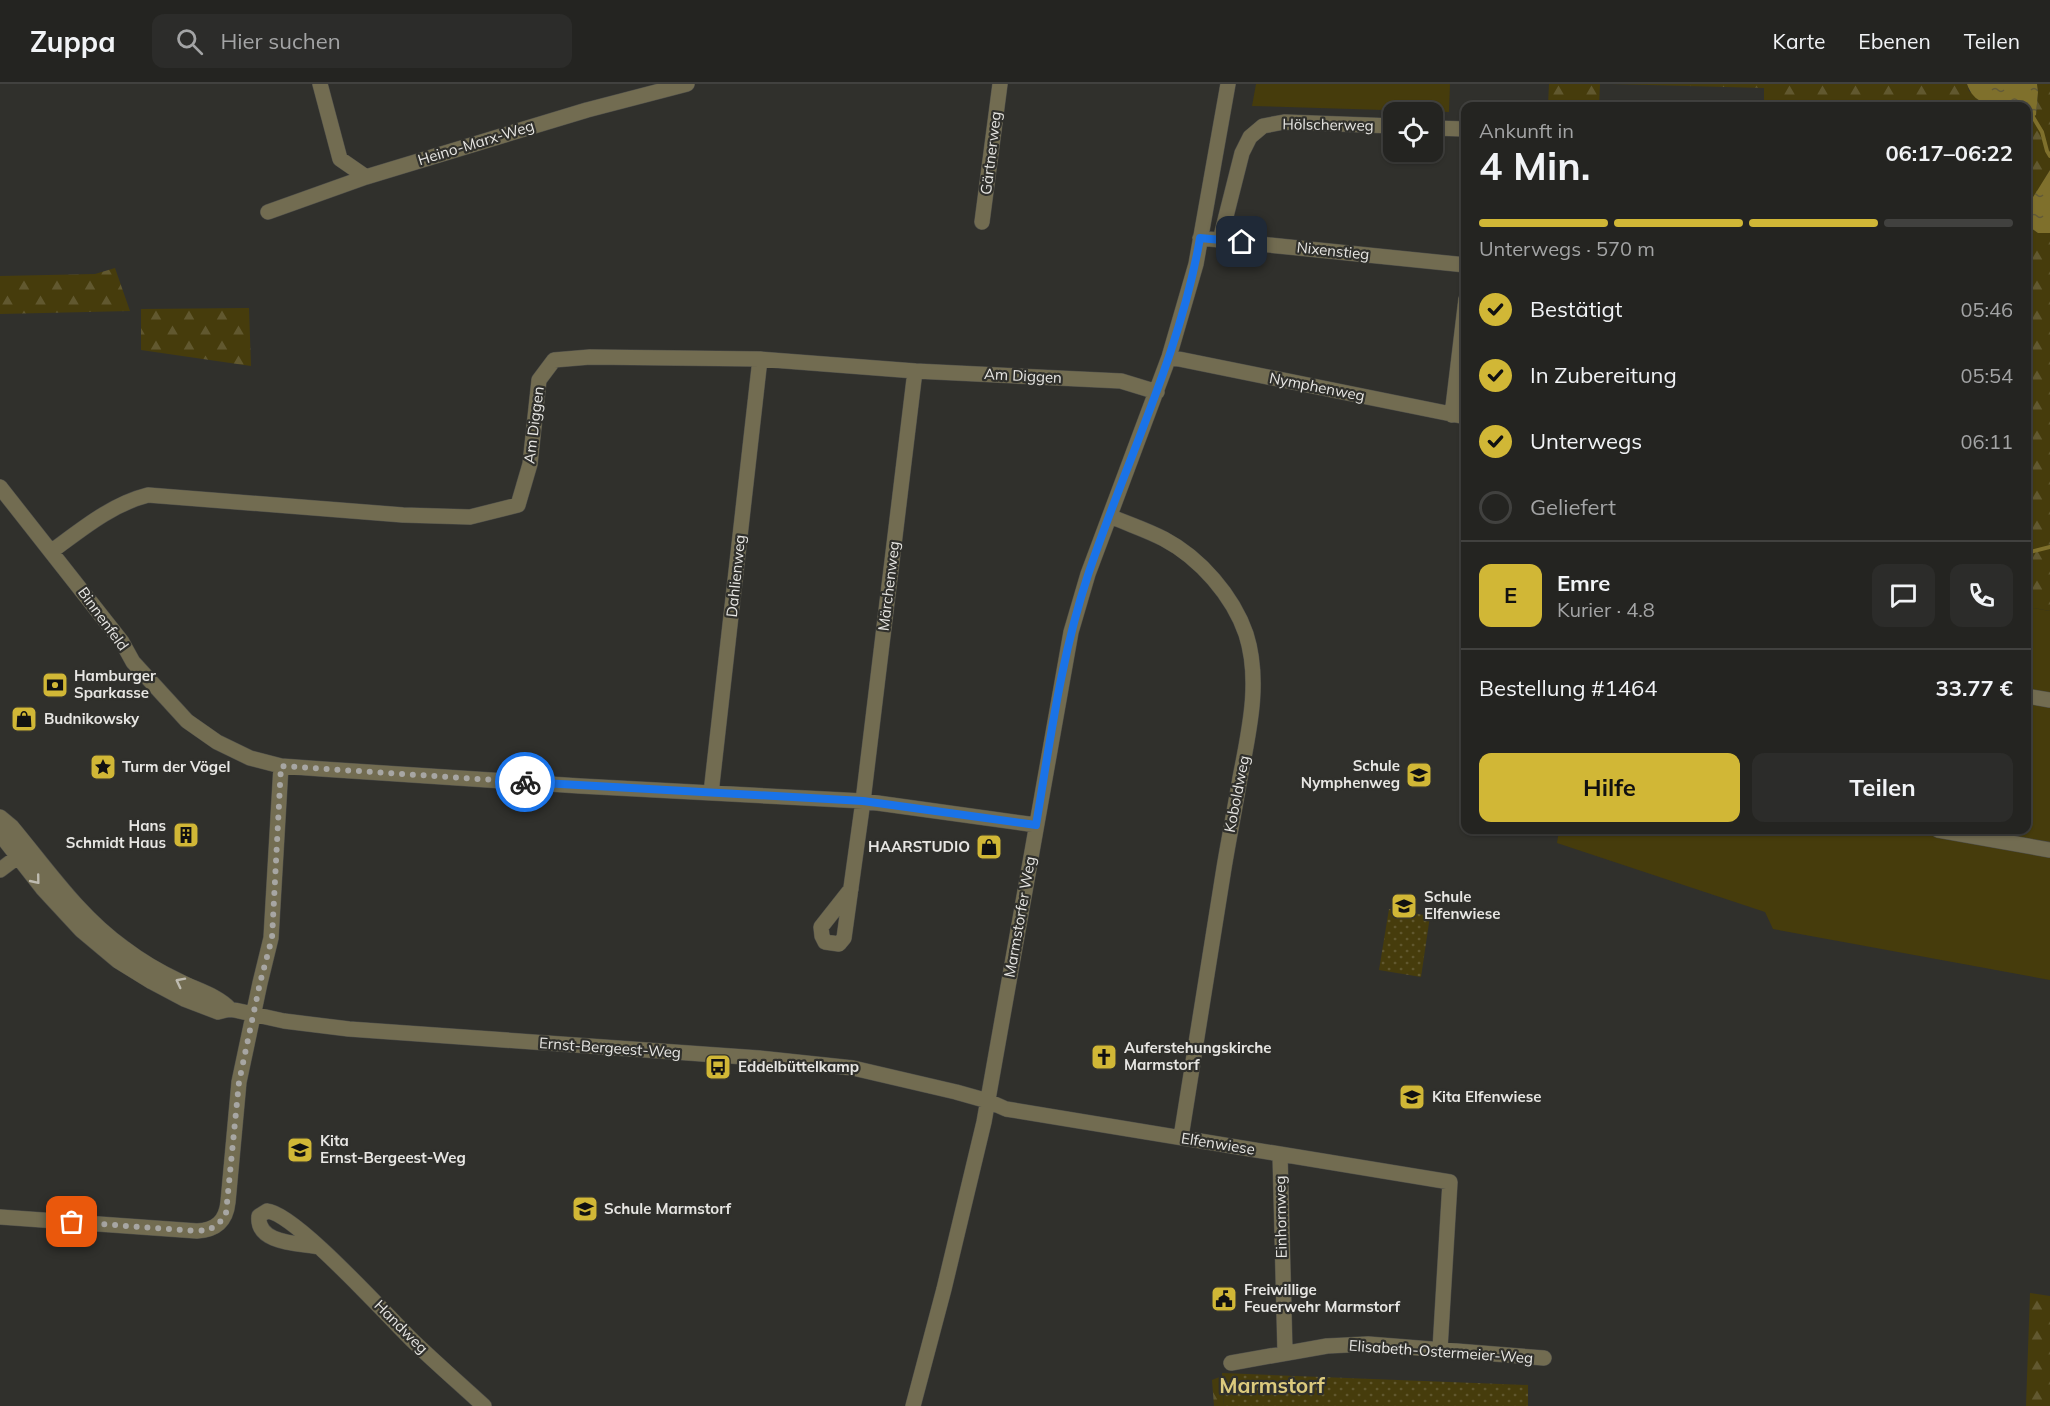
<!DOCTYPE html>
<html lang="de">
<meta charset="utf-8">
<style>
body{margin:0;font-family:Mulish,sans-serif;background:#2c2c2a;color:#f1f3f6;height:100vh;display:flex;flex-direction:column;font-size:22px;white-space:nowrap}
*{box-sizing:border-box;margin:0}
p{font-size:20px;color:#a3a4a5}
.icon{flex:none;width:33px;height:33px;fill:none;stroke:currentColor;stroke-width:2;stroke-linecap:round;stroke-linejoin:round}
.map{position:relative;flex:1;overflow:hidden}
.details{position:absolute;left:1461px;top:18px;width:570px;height:732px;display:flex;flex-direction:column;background:#242421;border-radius:12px;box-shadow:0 2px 4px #0004,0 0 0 2px #41413f}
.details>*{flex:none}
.tools{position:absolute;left:1383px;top:18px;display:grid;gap:12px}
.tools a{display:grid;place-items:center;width:60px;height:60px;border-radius:12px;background:#242421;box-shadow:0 2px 4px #0004,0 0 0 2px #41413f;font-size:30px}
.pin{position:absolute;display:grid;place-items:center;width:51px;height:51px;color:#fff;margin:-26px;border-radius:12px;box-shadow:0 3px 9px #0006}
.courier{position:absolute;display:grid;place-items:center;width:60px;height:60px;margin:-30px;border:4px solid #1a73e8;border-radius:50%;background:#fff;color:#222;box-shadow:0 2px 8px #0007}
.headline em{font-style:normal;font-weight:700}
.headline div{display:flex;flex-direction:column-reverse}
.headline{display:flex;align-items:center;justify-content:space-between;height:102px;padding:0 18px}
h1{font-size:39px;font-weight:700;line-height:45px}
.bar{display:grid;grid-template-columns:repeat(4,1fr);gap:9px 6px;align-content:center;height:72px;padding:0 18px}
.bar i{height:8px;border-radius:4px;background:#41413f}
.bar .selected{background:#d1b736}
.bar p{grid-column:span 4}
.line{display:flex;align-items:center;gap:15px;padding:0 18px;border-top:2px solid #41413f}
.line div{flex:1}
.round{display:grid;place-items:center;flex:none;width:63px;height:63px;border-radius:12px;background:#2c2c2a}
ol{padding:0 18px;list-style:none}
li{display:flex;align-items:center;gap:18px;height:66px}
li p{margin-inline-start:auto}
li .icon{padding:6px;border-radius:50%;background:#d1b736;color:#111;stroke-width:4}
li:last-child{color:#a3a4a5}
li i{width:33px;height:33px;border:3px solid #41413f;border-radius:50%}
.cta{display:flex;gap:12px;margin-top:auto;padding:12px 18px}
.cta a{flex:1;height:69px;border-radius:12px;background:#d1b736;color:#111;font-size:24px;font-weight:700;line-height:69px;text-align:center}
.cta a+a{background:#2c2c2a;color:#f1f3f6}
header{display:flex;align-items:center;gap:36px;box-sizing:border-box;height:84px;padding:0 30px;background:#242421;border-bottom:2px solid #41413f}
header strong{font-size:28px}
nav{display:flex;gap:33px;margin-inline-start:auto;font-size:21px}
.search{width:420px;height:54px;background:#2c2c2a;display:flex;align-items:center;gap:15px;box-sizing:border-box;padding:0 21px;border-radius:12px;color:#a3a4a5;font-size:22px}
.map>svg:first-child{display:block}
.grass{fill:url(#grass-dots)}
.forest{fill:url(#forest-firs)}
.garden{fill:#463c0c}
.water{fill:url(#water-ripples)}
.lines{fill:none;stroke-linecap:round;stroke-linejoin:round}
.stream{stroke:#7f702c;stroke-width:4}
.minor-casing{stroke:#4d4d49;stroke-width:16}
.minor{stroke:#726c51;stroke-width:15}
.oneway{stroke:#bebbb0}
.done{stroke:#a7a6a3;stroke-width:6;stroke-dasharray:0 10.8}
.route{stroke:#1a73e8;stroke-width:8}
.labels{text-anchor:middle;stroke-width:4.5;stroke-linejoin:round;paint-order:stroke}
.street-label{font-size:15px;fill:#e7e6e3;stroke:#30302c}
.poi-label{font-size:15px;font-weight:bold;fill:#e7e6e3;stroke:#30302c;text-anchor:start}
.district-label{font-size:21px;font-weight:bold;fill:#dcca7d;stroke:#30302c}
</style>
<header>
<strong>Zuppa</strong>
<div class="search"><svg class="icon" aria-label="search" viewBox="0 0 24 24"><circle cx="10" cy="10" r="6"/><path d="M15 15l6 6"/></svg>Hier suchen</div>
<nav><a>Karte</a><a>Ebenen</a><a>Teilen</a></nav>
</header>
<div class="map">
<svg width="2050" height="1322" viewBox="0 0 2050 1322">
<defs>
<pattern id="grass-dots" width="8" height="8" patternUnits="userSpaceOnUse" patternTransform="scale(1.5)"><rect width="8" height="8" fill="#463c0c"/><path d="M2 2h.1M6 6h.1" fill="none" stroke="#61582f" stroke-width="1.8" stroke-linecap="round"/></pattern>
<pattern id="forest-firs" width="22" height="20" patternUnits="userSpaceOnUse" patternTransform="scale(1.5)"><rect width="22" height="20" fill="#463c0c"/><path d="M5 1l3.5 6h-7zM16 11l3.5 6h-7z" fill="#61582f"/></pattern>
<pattern id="water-ripples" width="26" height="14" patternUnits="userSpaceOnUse" patternTransform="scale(1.5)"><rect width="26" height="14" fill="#7f702c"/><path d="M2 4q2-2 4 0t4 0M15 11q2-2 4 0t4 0" fill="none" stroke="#625a38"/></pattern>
</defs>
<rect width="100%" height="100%" fill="#30302c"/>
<path class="grass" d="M1389 825 1430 832 1421 893 1379 886Z
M1222 1289 1528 1301V1322H1224Z"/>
<path class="forest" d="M1549 0H1600L1599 22H1548Z
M1611 0H1967L1969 7 1990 22H1764V4Z
M2037 0H2050V86L2027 125V33L2030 35 2036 31 2038 8Z
M2026 141 2038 149H2050V527L2027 523Z
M115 184 130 227 0 230V192L95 190Z
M249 224 251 282 141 266V225Z
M2030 1209 2050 1212V1322H2026Z
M1222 1292 1224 1322H1214L1212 1296Z"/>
<path class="garden" d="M1256 0H1450L1449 28 1252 22Z
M2027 523 2050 527V896L1773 845 1765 828 1557 759 1559 746H2026Z"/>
<path class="water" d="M1967 0H2037L2038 8 2036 31 2030 35 2027 33 2026 22C2004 22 1976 27 1967 0Z
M2050 86V149H2038L2027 141V123Z"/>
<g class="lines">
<path class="stream" d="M2033 33 2042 48 2047 67 2050 72
M2026 469 2050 463"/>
<g class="minor-casing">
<path id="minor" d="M320 0 340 75 366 93
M1432 44 1466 45
M268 128 366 93 587 26 687 0
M982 138 1000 0
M1200 154 1466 181
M1220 156 1242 69 1250 53 1263 42 1284 38 1394 42
M1169 273 1466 333
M1452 331 1466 215
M0 403 122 558 133 578 187 637 217 658 250 674 281 682 322 685 580 702 863 717 1036 741
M1110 432C1128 440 1147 446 1164 455 1200 474 1233 512 1246 550 1261 597 1249 647 1240 694 1235 724 1229 754 1224 784 1209 873 1196 963 1181 1053
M52 467C82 445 112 420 148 411L403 431 470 433 518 421 530 380 539 296 554 276 590 273 760 275 915 287 1121 297 1157 308
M2026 612 2050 616
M711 709 760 275
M0 733 12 743C47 785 79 832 124 864 141 877 160 888 179 897 196 906 217 911 230 925
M1938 746 2050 766
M0 750 43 805 81 846 118 877 152 898 184 915 218 928 230 925 284 937 349 945 759 974 853 984 956 1008 988 1017 1006 1025 1450 1098 1440 1265
M0 786 24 768
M851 805 821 843 822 852 825 858 839 860 844 854 863 717 915 287
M1280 1070 1285 1268
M0 1133 197 1147C216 1146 226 1137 228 1118L239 998 260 899 271 854 281 682
M319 1163C299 1159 256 1160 259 1132L267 1127C295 1129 388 1233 413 1257 436 1279 460 1300 484 1322
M1231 1279 1327 1262 1368 1260 1544 1274
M913 1322 944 1205 984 1038 1071 548 1088 490 1169 273 1196 180 1228 0"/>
</g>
<use href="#minor" class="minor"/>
</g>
<defs><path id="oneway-chevron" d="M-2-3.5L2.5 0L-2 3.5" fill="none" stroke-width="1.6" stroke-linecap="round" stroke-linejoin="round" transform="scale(1.5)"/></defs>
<g class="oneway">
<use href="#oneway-chevron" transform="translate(36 796) rotate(51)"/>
<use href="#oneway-chevron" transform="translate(180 898) rotate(-153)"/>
</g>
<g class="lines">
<path class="done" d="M72 1138 197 1147C212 1146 219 1142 226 1129L239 998 260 899 272 854 281 682 525 698"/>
<path class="route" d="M525 698 863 717 1036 741C1050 658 1061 572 1088 491 1125 379 1180 271 1200 154L1242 158"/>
</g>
<defs>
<g id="bank-square" transform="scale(1.35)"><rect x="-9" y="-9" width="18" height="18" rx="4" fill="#d1b736" stroke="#30302c"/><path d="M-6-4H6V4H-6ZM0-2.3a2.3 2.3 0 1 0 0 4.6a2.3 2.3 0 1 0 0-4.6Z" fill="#111"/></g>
<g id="shop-square" transform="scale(1.35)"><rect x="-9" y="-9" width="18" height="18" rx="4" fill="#d1b736" stroke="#30302c"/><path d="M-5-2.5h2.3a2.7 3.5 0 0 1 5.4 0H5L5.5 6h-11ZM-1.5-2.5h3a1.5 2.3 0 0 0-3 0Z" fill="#111"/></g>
<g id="sight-square" transform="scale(1.35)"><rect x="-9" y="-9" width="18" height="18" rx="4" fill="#d1b736" stroke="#30302c"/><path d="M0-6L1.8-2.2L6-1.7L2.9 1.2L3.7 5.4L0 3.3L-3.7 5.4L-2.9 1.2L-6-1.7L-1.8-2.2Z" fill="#111"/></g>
<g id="school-square" transform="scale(1.35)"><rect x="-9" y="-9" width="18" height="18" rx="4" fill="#d1b736" stroke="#30302c"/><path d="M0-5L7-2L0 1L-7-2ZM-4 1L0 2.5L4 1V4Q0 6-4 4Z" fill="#111"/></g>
<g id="building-square" transform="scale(1.35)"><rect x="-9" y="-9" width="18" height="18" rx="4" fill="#d1b736" stroke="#30302c"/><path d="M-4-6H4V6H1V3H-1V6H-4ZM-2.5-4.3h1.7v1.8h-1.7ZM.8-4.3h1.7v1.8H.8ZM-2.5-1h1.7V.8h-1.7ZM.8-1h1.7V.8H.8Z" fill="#111"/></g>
<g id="church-square" transform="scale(1.35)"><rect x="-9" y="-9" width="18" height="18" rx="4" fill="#d1b736" stroke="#30302c"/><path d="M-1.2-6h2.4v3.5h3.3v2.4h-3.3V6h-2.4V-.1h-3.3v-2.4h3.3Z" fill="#111"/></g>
<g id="bus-square" transform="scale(1.35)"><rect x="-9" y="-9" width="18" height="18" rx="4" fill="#d1b736" stroke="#30302c"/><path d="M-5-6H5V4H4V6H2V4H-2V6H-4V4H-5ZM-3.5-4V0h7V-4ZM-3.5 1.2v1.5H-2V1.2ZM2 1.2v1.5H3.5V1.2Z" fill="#111"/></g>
<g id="civic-square" transform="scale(1.35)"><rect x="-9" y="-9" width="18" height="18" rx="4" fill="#d1b736" stroke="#30302c"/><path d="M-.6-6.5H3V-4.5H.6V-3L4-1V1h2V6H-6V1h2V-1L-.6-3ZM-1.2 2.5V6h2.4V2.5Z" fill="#111"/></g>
</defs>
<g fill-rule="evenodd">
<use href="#bank-square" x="55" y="601"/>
<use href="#shop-square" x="24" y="635"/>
<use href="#sight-square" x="103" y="683"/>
<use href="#school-square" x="1419" y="691"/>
<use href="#building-square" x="186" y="751"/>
<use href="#shop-square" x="989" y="763"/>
<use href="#school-square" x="1404" y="822"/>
<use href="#church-square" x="1104" y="973"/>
<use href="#bus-square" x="718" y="983"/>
<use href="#school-square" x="1412" y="1013"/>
<use href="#school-square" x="300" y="1066"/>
<use href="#school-square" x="585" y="1125"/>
<use href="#civic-square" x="1224" y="1215"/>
</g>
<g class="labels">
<g class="street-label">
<text transform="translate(1328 41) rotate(1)" y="5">Hölscherweg</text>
<text transform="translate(476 59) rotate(-17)" y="5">Heino-Marx-Weg</text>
<text transform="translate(991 69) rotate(-83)" y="5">Gärtnerweg</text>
<text transform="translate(1333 167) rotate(6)" y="5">Nixenstieg</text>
<text transform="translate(1023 292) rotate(3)" y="5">Am Diggen</text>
<text transform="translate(1317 303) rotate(11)" y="5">Nymphenweg</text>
<text transform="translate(534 341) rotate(-83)" y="5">Am Diggen</text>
<text transform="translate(736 492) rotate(-84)" y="5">Dahlienweg</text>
<text transform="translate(889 502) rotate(-83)" y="5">Märchenweg</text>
<text transform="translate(103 535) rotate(54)" y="5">Binnenfeld</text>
<text transform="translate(1237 710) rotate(-79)" y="5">Koboldweg</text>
<text transform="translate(1020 833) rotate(-80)" y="5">Marmstorfer Weg</text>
<text transform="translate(610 964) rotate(4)" y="5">Ernst-Bergeest-Weg</text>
<text transform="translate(1218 1060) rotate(9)" y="5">Elfenwiese</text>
<text transform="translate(1281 1133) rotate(-91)" y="5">Einhornweg</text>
<text transform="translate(401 1243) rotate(45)" y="5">Handweg</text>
<text transform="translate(1441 1268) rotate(4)" y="5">Elisabeth-Ostermeier-Weg</text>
</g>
<g class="poi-label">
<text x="74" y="597">Hamburger<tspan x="74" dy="17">Sparkasse</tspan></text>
<text x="44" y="640">Budnikowsky</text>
<text x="1400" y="687" text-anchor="end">Schule<tspan x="1400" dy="17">Nymphenweg</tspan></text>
<text x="122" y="688">Turm der Vögel</text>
<text x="166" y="747" text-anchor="end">Hans<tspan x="166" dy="17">Schmidt Haus</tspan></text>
<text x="970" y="768" text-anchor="end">HAARSTUDIO</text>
<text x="1424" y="818">Schule<tspan x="1424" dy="17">Elfenwiese</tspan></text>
<text x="1124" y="969">Auferstehungskirche<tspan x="1124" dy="17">Marmstorf</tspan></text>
<text x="738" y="988">Eddelbüttelkamp</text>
<text x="1432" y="1018">Kita Elfenwiese</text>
<text x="320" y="1062">Kita<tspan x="320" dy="17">Ernst-Bergeest-Weg</tspan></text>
<text x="604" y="1130">Schule Marmstorf</text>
<text x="1244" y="1211">Freiwillige<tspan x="1244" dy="17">Feuerwehr Marmstorf</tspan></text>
</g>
<g class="district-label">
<text x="1272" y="1309">Marmstorf</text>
</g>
</g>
</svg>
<div class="tools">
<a><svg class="icon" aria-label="locate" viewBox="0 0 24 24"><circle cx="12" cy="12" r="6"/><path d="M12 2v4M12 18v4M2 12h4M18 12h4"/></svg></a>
</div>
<div class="pin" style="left:72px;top:1138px;background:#ea580c"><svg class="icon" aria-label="bag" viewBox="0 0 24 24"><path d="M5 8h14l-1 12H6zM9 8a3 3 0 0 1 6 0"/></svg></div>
<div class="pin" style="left:1242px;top:158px;background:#1f2937"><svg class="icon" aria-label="home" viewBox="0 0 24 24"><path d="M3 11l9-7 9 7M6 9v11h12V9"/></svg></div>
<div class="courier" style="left:525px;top:698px"><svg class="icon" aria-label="bike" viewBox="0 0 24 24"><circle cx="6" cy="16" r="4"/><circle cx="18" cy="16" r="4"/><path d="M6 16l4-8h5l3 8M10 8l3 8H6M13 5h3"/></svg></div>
<section class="details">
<div class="headline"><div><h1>4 Min.</h1><p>Ankunft in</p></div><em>06:17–06:22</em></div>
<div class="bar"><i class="selected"></i><i class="selected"></i><i class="selected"></i><i></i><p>Unterwegs · 570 m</p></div>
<ol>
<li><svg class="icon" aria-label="check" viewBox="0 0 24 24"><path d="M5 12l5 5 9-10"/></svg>Bestätigt<p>05:46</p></li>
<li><svg class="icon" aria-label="check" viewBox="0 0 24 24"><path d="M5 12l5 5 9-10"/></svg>In Zubereitung<p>05:54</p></li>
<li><svg class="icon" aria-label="check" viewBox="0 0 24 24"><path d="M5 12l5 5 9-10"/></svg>Unterwegs<p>06:11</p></li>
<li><i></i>Geliefert</li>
</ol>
<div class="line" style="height:108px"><b class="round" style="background:#d1b736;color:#111">E</b><div><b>Emre</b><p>Kurier · 4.8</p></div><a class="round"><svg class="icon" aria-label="chat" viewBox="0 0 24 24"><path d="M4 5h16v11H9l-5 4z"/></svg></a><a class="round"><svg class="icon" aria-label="phone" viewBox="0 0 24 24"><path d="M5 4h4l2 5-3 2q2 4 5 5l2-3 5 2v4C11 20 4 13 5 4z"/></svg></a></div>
<div class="line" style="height:78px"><div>Bestellung #1464</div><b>33.77 €</b></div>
<div class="cta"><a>Hilfe</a><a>Teilen</a></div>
</section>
</div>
